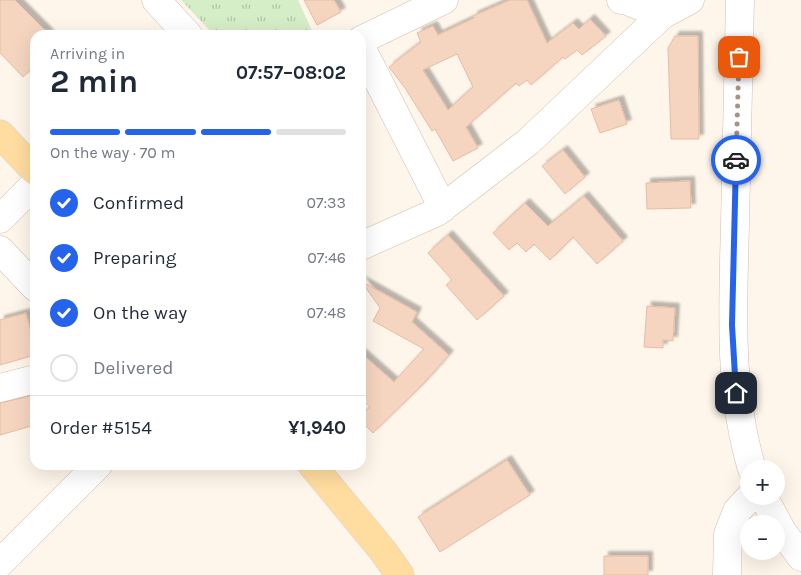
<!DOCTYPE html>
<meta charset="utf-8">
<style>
body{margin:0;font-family:Karla,sans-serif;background:#f6f6f7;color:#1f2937;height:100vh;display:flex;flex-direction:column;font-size:19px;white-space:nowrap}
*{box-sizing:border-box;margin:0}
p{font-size:16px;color:#747a83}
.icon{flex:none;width:28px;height:28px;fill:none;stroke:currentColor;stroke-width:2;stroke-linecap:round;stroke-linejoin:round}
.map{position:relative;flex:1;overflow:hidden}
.drawer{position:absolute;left:30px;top:30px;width:336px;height:440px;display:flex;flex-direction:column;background:#fff;border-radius:15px;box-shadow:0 5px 20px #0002}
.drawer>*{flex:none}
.buttons{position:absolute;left:740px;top:460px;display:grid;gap:10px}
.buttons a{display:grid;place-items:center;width:45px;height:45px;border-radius:50%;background:#fff;box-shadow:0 5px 20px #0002;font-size:25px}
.pin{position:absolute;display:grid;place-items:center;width:42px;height:42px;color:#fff;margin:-21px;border-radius:10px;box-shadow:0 2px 8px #0006}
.courier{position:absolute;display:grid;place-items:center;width:50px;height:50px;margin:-25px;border:4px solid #2563eb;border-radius:50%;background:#fff;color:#222;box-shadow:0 1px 6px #0007}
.overview em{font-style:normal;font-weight:700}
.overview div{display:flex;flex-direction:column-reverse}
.overview{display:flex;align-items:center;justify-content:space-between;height:85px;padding:0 20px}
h1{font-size:32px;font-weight:700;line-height:38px}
.bar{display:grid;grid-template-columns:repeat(4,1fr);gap:8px 5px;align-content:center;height:60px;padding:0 20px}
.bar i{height:6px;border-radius:4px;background:#e0e1e3}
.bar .active{background:#2563eb}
.bar p{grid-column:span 4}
.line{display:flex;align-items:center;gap:12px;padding:0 20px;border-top:1px solid #e0e1e3}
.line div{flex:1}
ol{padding:0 20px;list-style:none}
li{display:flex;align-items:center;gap:15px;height:55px}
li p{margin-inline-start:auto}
li .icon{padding:5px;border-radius:50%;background:#2563eb;color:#fff;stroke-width:4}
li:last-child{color:#747a83}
li i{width:28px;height:28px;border:2px solid #e0e1e3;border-radius:50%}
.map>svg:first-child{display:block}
.grass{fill:url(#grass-tufts)}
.building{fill:#f5d5c0;stroke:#e9bb9f;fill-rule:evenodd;filter:url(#shadow)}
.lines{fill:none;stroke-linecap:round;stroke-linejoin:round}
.minor-casing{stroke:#d2beae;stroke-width:29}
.major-casing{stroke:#dad1cd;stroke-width:29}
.minor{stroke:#fff;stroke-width:28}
.major{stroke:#ffdca0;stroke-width:28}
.done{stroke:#aa9283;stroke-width:5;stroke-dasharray:0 9}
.route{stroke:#2563eb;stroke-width:6}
</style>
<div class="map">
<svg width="801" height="575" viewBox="0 0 801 575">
<defs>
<pattern id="grass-tufts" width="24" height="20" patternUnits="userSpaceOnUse" patternTransform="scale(1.25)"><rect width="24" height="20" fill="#d6eec7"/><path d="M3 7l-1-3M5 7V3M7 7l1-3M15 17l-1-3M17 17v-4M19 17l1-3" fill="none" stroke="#b3c4a4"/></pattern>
<filter id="shadow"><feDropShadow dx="4.5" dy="-4.5" stdDeviation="1" flood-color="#0004"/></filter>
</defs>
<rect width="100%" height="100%" fill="#fef6ea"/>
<path class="grass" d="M181 0H298L313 33 309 35H214Z"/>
<path class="building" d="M0 0H15L50 35H35V66L23 77 0 53Z
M304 0H334L341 12 317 25Z
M510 0H527L547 43 573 23 579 29 590 19 606 36 582 55 577 50 565 59 563 57 531 85 527 80 519 86 516 83 466 127 478 148 453 161 435 129 432 131 405 88 389 67 421 42 417 33 433 26 438 35 474 18 473 16ZM457 54 473 87 448 110 423 70Z
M675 36H698L699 139H671L668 48Z
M619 100 627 124 600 133 591 109Z
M563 150 585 177 565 194 542 166Z
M690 181 691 208 647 209 646 183Z
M584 196 623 241 597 264 573 237 550 260 534 244 526 252 517 243 509 250 493 233 525 203 548 226Z
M448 235 504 296 477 320 446 285 452 280 428 253Z
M361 281 417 312 412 322 449 355 423 384 373 433 361 421V415L370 407 361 399V353L394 382 424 349 373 321 380 308Z
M647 306 675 308 673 341 663 340V348L644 347Z
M26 313 35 347V355L0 365V320Z
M35 395V425L0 435V403Z
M507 460 530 495 440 552 418 517Z
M604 556H648V575H604Z"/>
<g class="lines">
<g class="minor-casing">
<path id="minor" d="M156 0 188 35
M621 0H625L662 15
M740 0C738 75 737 149 735 224 733 306 728 389 752 469
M361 40 444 0
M361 47 443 208
M0 219 35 184
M361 246 437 212 528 142 662 15 690 0
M0 250 35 287
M0 388 35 379
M763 496 782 531 801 557
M0 563 98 465
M727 575 728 534 737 511 751 496"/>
</g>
<g class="major-casing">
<path id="major" d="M0 134 35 171
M312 465 383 551 400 575"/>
</g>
<use href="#minor" class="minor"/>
<use href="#major" class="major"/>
</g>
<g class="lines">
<path class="done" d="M736 160 739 57"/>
<path class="route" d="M736 393 732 325 736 160"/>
</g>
</svg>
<div class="buttons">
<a>+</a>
<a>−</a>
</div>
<div class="pin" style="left:739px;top:57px;background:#ea580c"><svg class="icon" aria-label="bag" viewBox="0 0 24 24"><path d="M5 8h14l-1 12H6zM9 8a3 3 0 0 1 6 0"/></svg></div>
<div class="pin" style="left:736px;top:393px;background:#1f2937"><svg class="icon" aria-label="home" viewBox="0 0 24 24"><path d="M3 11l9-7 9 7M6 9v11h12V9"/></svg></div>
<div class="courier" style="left:736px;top:160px"><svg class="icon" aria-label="car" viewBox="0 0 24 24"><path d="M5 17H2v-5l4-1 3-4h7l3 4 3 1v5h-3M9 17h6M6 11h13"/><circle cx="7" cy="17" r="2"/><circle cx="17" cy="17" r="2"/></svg></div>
<section class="drawer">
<div class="overview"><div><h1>2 min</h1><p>Arriving in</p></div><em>07:57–08:02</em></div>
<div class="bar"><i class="active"></i><i class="active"></i><i class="active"></i><i></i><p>On the way · 70 m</p></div>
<ol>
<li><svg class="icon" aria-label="check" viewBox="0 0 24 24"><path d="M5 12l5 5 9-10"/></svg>Confirmed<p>07:33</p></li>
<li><svg class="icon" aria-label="check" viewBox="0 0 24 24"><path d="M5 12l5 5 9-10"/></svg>Preparing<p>07:46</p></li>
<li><svg class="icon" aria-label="check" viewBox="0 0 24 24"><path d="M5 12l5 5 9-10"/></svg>On the way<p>07:48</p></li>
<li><i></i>Delivered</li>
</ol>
<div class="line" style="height:65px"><div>Order #5154</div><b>¥1,940</b></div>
</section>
</div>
